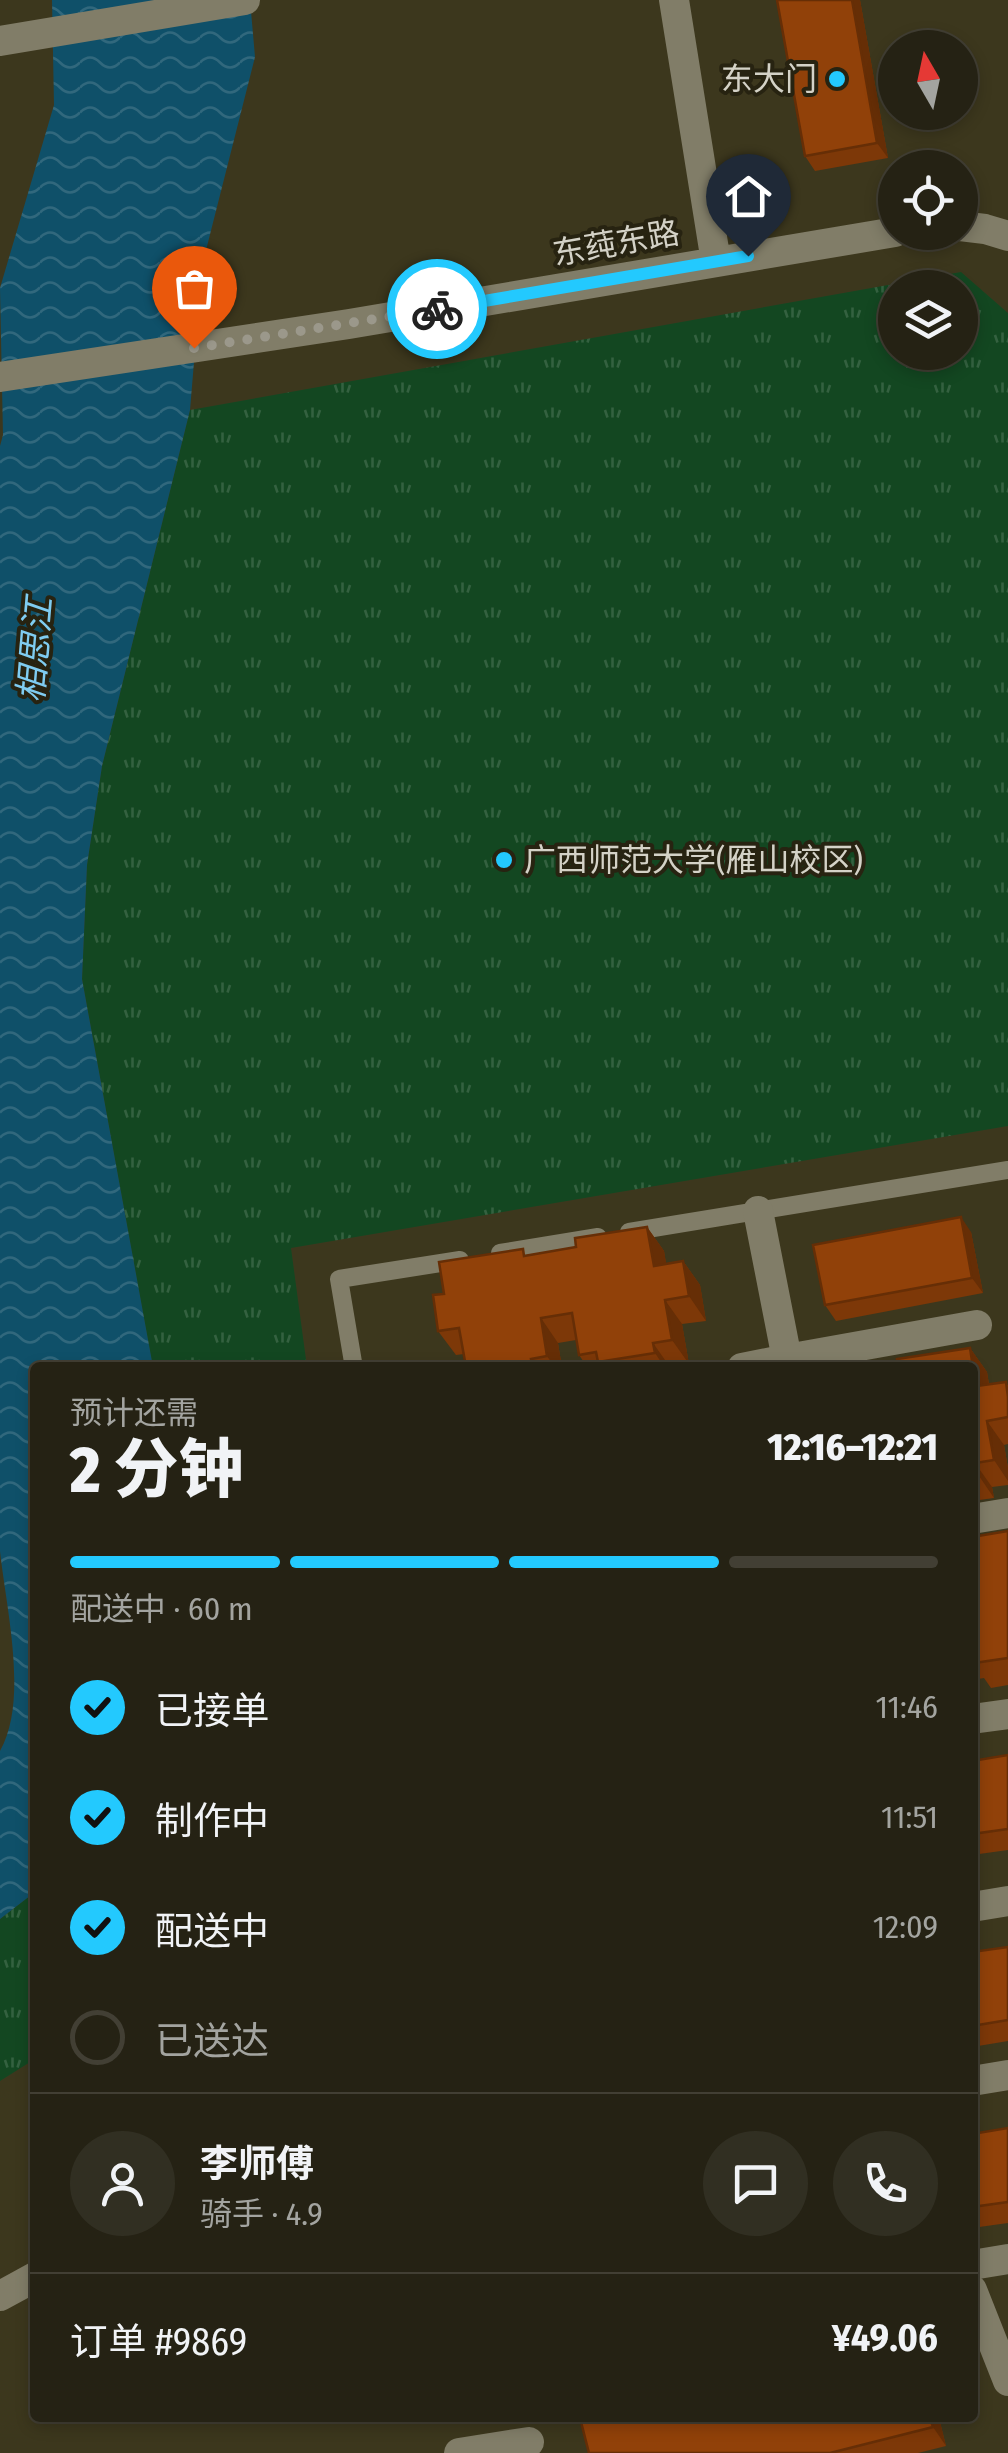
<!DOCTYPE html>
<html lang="zh">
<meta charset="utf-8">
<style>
body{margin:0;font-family:"Fira Sans Condensed","Noto Sans SC",sans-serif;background:#312f22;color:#f1f3f6;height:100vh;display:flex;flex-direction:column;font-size:38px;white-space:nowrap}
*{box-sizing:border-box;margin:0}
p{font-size:32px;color:#a3a4a0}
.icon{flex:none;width:55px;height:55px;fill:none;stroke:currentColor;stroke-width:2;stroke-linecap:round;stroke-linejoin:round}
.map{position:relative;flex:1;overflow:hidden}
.side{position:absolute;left:30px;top:1362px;width:948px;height:1060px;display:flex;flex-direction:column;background:#252214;border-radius:10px;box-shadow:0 5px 15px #0003,0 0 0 2px #423f34}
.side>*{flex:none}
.needle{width:65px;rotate:351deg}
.buttons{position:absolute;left:878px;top:30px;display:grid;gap:20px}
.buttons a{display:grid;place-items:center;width:100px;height:100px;border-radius:50%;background:#252214;box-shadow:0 5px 15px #0003,0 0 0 2px #423f34;font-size:50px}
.pin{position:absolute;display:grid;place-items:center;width:85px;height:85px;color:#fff;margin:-102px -42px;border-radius:50% 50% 50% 0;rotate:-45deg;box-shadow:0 0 10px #0007}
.pin .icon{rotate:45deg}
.courier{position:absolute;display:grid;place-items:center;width:100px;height:100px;margin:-50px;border:8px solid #23c9fe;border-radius:50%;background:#fff;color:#222;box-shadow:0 2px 12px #0007}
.overview em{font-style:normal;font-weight:800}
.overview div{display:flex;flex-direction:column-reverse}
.overview{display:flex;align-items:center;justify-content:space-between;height:170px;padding:0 40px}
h1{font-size:65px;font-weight:800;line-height:75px}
.bar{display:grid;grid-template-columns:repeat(4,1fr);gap:15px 10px;align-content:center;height:120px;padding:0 40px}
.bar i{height:12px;border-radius:8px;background:#423f34}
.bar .current{background:#23c9fe}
.bar p{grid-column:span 4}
.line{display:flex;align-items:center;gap:25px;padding:0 40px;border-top:2px solid #423f34}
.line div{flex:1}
.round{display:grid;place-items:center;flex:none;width:105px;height:105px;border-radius:52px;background:#312f22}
ol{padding:0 40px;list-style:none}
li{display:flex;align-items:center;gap:30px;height:110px}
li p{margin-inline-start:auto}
li .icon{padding:10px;border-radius:50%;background:#23c9fe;color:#111;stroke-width:4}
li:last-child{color:#a3a4a0}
li i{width:55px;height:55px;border:5px solid #423f34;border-radius:50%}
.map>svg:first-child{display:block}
.built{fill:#3c371d;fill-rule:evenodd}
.grass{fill:url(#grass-tufts);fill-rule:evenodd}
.water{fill:url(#water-waves)}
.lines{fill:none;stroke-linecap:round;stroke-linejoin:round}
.lane{stroke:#817d68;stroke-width:18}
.street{stroke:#817d68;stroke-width:30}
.wall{fill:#7d3808}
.shaded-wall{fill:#662e06}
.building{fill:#914109;stroke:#662e06;stroke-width:2.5}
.done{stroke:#9b988b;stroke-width:10;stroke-dasharray:0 18}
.route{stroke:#23c9fe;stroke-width:12}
.poi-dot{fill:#23c9fe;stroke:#272311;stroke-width:4}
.labels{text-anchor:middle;stroke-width:8;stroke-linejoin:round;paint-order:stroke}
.poi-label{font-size:32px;fill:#d4d2c7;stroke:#272311;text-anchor:end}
.street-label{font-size:32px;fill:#d4d2c7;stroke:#272311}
.water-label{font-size:35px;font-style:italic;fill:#7fccf1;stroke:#272311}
</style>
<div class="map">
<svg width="1008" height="2453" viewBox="0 0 1008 2453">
<defs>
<pattern id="grass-tufts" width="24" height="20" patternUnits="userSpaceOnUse" patternTransform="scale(2.5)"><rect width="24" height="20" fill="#134721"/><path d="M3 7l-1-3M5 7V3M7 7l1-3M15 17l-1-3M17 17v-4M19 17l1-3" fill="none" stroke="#346140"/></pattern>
<pattern id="water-waves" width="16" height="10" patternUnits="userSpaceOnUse" patternTransform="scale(2.5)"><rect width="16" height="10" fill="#0f5069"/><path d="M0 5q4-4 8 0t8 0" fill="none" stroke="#31687d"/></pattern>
</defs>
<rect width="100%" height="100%" fill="#312d1b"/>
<path class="built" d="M0 0H1008V2453H0ZM895 48H960V112H895ZM895 168H960V232H895ZM895 288H960V352H895ZM35 1368H972V2418H35Z"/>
<path class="grass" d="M961 272 1008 313V1126L291 1248 307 1367 153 1368 82 979 87 865 102 766 190 410ZM895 288H960V352H895Z
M35 1892V2059L0 2081V1919Z"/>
<path class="water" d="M52 0H250L255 57 202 266 190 410 102 766 87 865 82 979 153 1367 35 1368V1892L0 1919V1751C29 1700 6 1608 0 1551V446L3 435 0 288 54 105Z"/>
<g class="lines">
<path class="lane" d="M629 1232 1008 1170
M500 1253 598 1237
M354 1368 339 1279 460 1260"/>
<path class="street" d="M674 0 716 262
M0 41 245 0
M960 226 985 229 1008 236
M0 377 349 324 895 232
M787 1359 977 1325
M742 1368 787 1359 758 1211
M972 1519 1008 1513
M972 1719 1008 1714
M972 1907 1008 1901
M972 2081 1008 2075
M972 2265 1008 2259
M972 2290 1008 2381
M0 2296 35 2277
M459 2453 529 2442"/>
</g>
<path class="wall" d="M777 0H860L888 158 815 171 805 156Z
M647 1227 664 1251 666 1264 683 1261 700 1285 706 1321 682 1324 689 1364 670 1368H588L579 1355 576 1340 558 1343 562 1368H466L464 1354 456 1355 438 1331 444 1294 527 1255 576 1247Z
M971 1232 983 1293 836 1321 825 1305Z
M970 1348 987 1372 989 1384 1008 1385V1444L1004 1445 1008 1468V1485L992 1487 994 1498 972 1501V1368Z
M1008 1531V1685L991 1688 984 1678 972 1680V1537Z
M1008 1755V1850L972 1855V1761Z
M1008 1947V2041L972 2047V1952Z
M1008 2128V2223L972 2228V2134Z
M580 2418H939L946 2446 918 2453H589Z"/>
<path class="shaded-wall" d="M852 0H860L888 158 877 143Z
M961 1217 971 1232 983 1293 972 1278Z
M647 1227 664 1251 671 1290 654 1266Z
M683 1261 700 1285 706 1321 689 1296Z
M665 1300 682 1324 689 1364 672 1340Z
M541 1318 558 1343 562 1368H555L547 1356Z
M653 1343 670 1367 665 1368 655 1353Z
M970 1348 987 1372 993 1411 976 1386Z
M987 1421 1004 1445 1008 1468V1481L994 1460Z
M975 1463 992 1487 994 1498 977 1473Z
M930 2418H939L946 2446 933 2427Z"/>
<path class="building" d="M777 0H852L877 143 805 156Z
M961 1217 972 1278 825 1305 813 1245Z
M647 1227 654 1266 683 1261 689 1296 665 1300 672 1340 653 1343 655 1353 598 1362 596 1352 579 1355 572 1313 541 1318 547 1356 531 1359 532 1365 518 1368H484L482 1364 466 1367 459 1328 438 1331 433 1295 444 1294 439 1262 523 1249 524 1256 576 1247 575 1238Z
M970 1348 976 1386 1006 1382 1008 1397V1417L987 1421 994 1460 975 1463 977 1473 972 1474V1368H898L897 1359Z
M1008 1531V1658L974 1663 972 1537Z
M1008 1755V1829L972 1834V1761Z
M1008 1947V2020L972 2026V1952Z
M1008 2128V2202L972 2207V2134Z
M580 2418H930L933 2427 830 2453H589Z"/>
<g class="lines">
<path class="done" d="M194 348 437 309"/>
<path class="route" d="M437 309 748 256"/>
</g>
<g class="poi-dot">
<circle cx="837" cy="79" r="10"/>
<circle cx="504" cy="860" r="10"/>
</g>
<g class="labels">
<g class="poi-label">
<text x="817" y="90">东大门</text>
<text x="524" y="871" text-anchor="start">广西师范大学(雁山校区)</text>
</g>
<g class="street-label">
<text transform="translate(616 243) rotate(-10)" y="11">东莼东路</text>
</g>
<g class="water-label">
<text transform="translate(35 650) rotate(-85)" y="12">相思江</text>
</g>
</g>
</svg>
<div class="buttons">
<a><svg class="needle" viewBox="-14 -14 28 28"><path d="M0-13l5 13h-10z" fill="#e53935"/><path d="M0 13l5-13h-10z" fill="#a3a4a0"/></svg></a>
<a><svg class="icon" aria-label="locate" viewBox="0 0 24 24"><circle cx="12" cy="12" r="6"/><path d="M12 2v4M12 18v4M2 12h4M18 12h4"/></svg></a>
<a><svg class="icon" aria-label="layers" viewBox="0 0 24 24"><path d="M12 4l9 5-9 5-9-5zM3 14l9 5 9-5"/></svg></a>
</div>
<div class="pin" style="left:194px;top:348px;background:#ea580c"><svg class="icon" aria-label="bag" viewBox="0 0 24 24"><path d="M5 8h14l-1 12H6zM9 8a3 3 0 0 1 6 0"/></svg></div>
<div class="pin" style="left:748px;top:256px;background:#1f2937"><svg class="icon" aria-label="home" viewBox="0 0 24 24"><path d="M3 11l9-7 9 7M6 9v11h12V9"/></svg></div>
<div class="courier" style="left:437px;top:309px"><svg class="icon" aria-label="bike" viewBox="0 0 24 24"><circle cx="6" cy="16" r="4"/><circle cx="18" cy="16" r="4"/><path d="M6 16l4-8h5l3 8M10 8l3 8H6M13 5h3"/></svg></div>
<section class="side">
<div class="overview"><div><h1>2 分钟</h1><p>预计还需</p></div><em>12:16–12:21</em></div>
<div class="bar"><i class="current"></i><i class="current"></i><i class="current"></i><i></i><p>配送中 · 60 m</p></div>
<ol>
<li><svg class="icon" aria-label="check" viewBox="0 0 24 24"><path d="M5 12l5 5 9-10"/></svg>已接单<p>11:46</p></li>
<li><svg class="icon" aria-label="check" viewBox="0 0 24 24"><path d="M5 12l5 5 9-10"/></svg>制作中<p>11:51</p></li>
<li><svg class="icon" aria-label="check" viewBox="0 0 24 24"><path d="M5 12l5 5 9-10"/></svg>配送中<p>12:09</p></li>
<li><i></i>已送达</li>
</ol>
<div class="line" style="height:180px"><a class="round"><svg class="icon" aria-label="person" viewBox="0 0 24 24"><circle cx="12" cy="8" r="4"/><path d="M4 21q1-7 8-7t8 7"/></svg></a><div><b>李师傅</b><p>骑手 · 4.9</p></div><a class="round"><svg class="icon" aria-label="chat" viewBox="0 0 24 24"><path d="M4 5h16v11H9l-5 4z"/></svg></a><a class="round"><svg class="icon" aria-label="phone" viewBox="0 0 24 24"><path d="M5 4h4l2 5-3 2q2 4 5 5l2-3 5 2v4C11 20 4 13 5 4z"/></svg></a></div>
<div class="line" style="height:130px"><div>订单 #9869</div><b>¥49.06</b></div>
</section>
</div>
